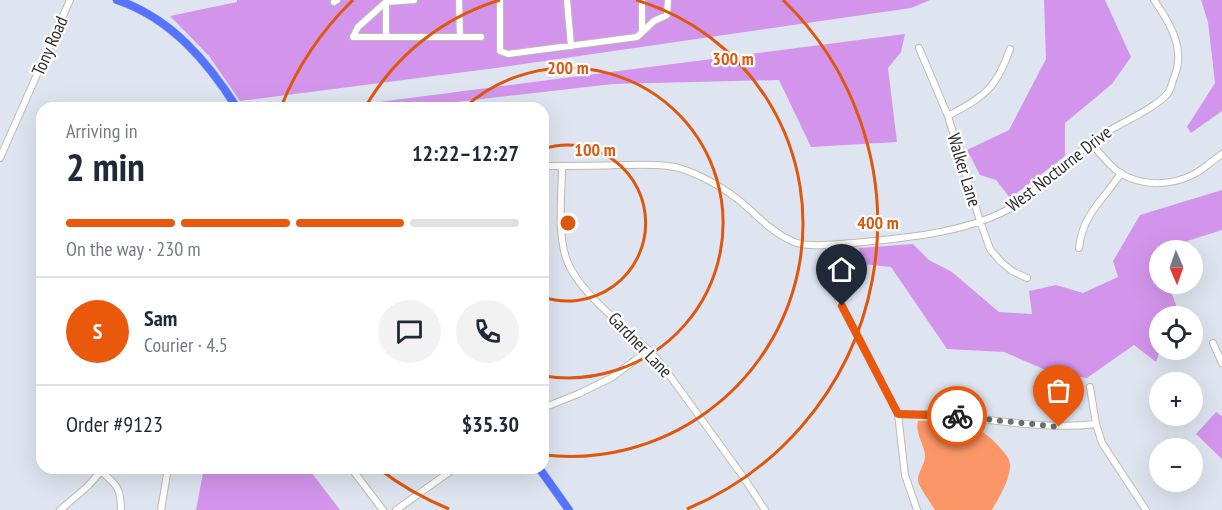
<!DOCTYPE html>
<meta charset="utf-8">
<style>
body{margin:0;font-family:"PT Sans Narrow",sans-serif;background:#f2f2f3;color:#1f2937;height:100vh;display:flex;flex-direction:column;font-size:22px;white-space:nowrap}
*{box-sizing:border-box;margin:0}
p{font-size:20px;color:#747a83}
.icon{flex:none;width:33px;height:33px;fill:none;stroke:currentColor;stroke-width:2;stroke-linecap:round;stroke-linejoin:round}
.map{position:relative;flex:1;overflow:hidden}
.sheet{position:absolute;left:36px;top:102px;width:513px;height:372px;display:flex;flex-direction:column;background:#fff;border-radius:18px;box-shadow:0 6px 24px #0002}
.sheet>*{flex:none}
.needle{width:39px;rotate:178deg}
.fabs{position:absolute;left:1149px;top:240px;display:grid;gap:12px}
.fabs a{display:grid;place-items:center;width:54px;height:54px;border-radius:50%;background:#fff;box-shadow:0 6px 24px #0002;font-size:30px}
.pin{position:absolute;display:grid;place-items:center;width:51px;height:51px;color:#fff;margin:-62px -26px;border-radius:50% 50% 50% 0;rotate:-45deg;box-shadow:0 0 6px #0007}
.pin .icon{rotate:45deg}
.courier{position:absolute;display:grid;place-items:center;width:60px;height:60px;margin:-30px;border:4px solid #ea580c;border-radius:50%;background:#fff;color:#222;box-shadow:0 2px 8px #0007}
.head em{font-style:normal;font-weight:700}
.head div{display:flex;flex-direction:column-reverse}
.head{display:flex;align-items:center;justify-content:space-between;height:102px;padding:0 30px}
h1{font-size:39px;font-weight:700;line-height:45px}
.bar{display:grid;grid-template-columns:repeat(4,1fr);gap:9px 6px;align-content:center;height:72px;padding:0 30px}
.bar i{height:8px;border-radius:4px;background:#e0e1e3}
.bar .selected{background:#ea580c}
.bar p{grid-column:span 4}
.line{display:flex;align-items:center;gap:15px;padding:0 30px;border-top:2px solid #e0e1e3}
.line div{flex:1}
.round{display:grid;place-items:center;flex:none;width:63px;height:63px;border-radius:32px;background:#f2f2f3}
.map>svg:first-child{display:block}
.green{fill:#d395ec}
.water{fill:#fc9667}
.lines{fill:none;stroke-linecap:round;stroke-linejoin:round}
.minor-casing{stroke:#bebcae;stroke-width:8}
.major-casing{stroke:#c4c4c4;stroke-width:9}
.minor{stroke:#fff;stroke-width:6}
.major{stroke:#5473ff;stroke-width:8}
.done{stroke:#6b6d71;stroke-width:6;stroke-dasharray:0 10.8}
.route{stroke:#ea580c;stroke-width:8}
.ring{fill:none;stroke:#df570e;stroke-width:3}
.labels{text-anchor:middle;stroke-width:4.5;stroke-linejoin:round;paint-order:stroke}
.street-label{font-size:18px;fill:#2d2d2d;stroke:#fff}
.centre{fill:#df570e;stroke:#fff;stroke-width:3}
.ring-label{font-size:18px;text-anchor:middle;font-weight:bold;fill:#df570e;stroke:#fff;stroke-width:4.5;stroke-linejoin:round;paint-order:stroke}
</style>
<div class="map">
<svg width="1222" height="510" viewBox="0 0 1222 510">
<rect width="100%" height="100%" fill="#dee5f0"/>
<path class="green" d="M237 0H930L911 8 496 68 240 101 209 56 170 16 237 2Z
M1044 0H1105L1131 57 1112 84 1065 123V156L1010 198 996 180 980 175 967 150 1009 130 1046 59Z
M1201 0H1222V111L1191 133 1187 127 1215 83 1208 22Z
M905 34 901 52 888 68 897 142 811 147 779 80 613 84 404 108H333Z
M1222 190V230L1156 251 1159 260 1160 284H1168L1176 305 1171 316H1160V350L1156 362 1134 345 1087 378 1055 374 1004 352 947 349 891 267 863 264 859 248 913 244 929 260 952 272 999 312 1032 314 1029 291 1056 285 1083 293 1118 277 1113 261 1140 215Z
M1216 412 1222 416V459L1196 434Z
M204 468H308L340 510H196Z"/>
<path class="water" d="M940 420C969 425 983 427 1002 450 1006 454 1011 461 1010 467 1009 482 999 497 992 510H935C931 503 919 487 918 481 917 472 926 464 925 454 923 442 915 433 918 421Z"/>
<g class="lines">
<g class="minor-casing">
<path id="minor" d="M414 0 386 2 358 27 353 37H460
M459 0 460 37H481
M500 0V51L508 54 637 37 654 21 667 15 668 0
M567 0 571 46
M334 2 337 0
M386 2V37
M642 32V0
M919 48 948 116 980 221 990 249 1001 262 1012 271 1027 278
M948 116C985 96 996 89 1010 49
M1091 143C1100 153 1109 166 1120 173 1143 187 1173 186 1196 173 1205 168 1213 160 1222 154
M0 158 70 0
M543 166C569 166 595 166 621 165 643 165 667 163 688 171 706 178 725 189 740 201 758 216 772 233 794 242 809 248 837 244 853 243 905 238 970 233 1016 205 1044 182 1072 157 1102 135 1120 123 1155 109 1168 93 1170 90 1172 84 1173 80 1187 51 1171 24 1154 0
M562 166C562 196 557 229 566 258 578 295 636 334 662 365L744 478 765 510
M829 245 830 269 836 295 898 414 905 475 917 510
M1079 248C1083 213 1103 201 1121 173
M1213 343 1222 363
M1090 387 1096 424 1102 443 1146 510
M543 408 578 394 611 378 649 350
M898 414C915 415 932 413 949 415 998 420 1046 430 1096 424
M351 468 383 510
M101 471C117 485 121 488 121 510
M60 510 87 487 104 468
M161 510 168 468
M396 510 455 468"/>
</g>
<g class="major-casing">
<path id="major" d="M117 0C171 18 208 62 237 108
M539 468 569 510"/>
</g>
<use href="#minor" class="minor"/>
<use href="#major" class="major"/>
</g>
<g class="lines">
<path class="done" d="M957 416 1059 427"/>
<path class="route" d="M842 306 898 414 957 416"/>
</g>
<g class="ring">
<path d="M543 149A78 78 0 1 1 543 297"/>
<path d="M464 108A155 155 0 1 1 544 376"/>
<path d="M366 106A233 233 0 0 1 500 0M636 0A233 233 0 0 1 544 455"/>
<path d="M449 509A310 310 0 0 1 379 469M281 107A310 310 0 0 1 353 0M783 0A310 310 0 0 1 687 509"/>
</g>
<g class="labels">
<g class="street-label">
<text transform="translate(50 46) rotate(-66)" y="6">Tony Road</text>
<text transform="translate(1059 169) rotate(-38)" y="6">West Nocturne Drive</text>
<text transform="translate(964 170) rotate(73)" y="6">Walker Lane</text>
<text transform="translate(640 345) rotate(46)" y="6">Gardner Lane</text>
</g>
</g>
<circle cx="568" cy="223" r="9" class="centre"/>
<g class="ring-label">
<text x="733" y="65">300 m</text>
<text x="568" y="74">200 m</text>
<text x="595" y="156">100 m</text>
<text x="878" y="229">400 m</text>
</g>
</svg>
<div class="fabs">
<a><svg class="needle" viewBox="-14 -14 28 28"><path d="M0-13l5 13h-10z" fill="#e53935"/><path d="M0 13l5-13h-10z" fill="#747a83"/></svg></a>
<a><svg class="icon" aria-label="locate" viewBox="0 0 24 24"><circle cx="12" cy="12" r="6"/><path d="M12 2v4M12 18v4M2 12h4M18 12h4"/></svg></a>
<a>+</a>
<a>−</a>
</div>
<div class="pin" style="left:1059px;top:427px;background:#ea580c"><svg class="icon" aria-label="bag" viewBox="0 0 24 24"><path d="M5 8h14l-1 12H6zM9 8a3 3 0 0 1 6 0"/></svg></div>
<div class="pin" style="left:842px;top:306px;background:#1f2937"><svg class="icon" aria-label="home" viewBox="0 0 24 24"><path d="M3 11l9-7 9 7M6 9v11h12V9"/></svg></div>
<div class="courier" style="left:957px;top:416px"><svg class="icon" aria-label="bike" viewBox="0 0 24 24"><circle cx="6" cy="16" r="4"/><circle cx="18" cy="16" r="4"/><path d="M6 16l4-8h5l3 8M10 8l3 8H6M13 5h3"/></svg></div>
<section class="sheet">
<div class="head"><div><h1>2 min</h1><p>Arriving in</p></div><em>12:22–12:27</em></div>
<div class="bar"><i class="selected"></i><i class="selected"></i><i class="selected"></i><i></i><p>On the way · 230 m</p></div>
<div class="line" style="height:108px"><b class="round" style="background:#ea580c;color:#fff">S</b><div><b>Sam</b><p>Courier · 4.5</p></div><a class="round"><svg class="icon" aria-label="chat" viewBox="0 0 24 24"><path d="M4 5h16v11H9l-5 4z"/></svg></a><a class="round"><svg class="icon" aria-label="phone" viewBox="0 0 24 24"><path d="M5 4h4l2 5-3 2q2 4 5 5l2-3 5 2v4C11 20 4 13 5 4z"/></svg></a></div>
<div class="line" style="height:78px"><div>Order #9123</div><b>$35.30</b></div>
</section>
</div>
